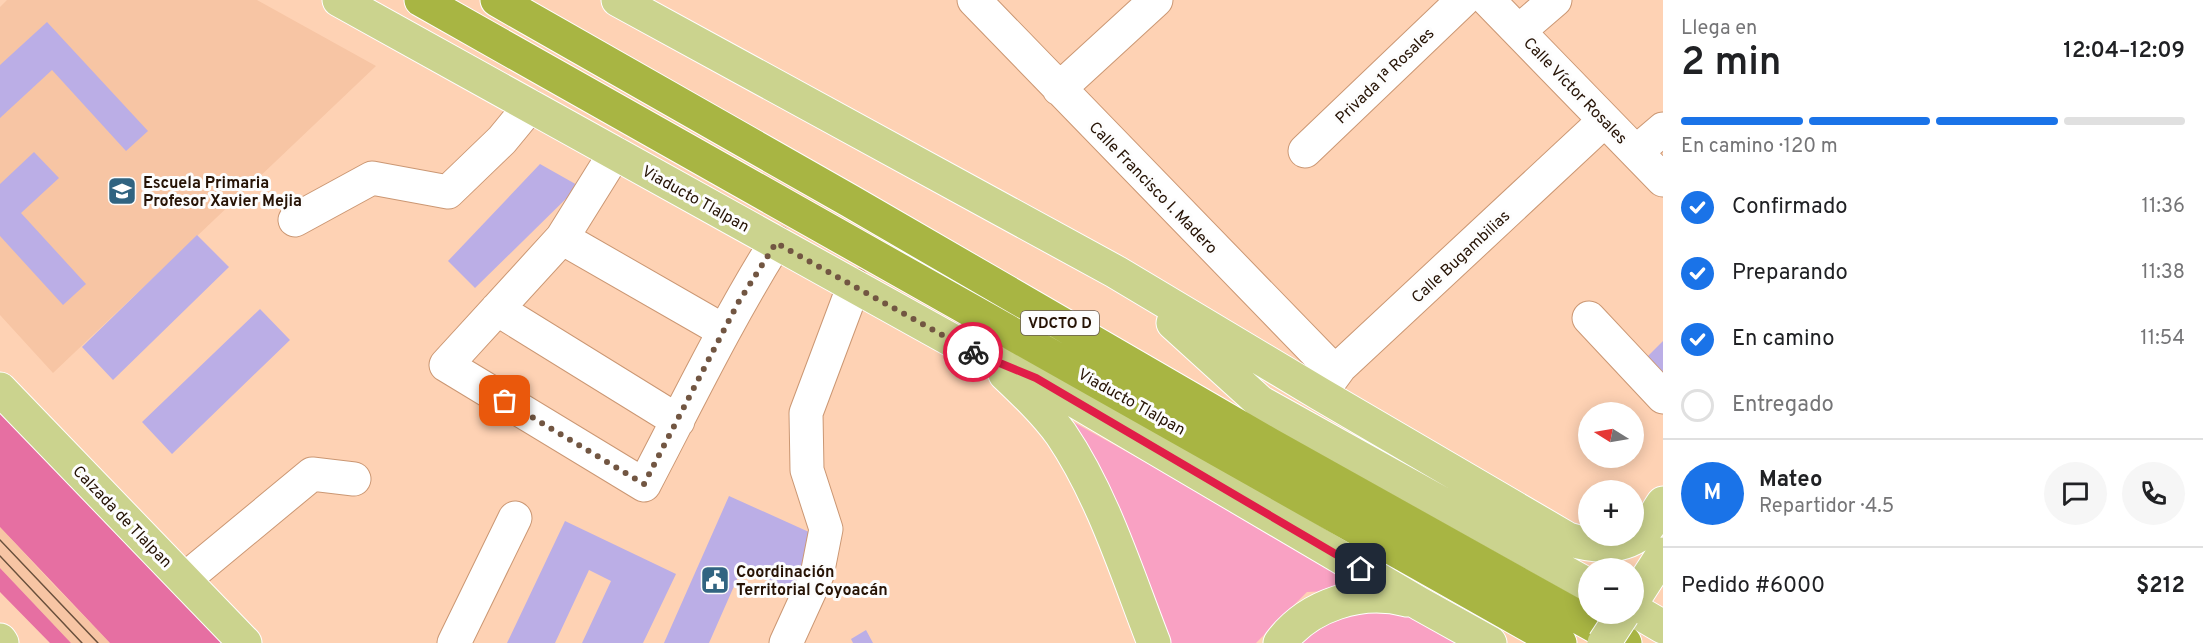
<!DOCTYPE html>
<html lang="es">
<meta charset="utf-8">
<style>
body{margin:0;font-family:Overpass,sans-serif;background:#f6f6f6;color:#202124;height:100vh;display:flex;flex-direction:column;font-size:22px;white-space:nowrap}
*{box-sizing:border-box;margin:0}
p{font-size:20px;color:#757577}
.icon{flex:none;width:33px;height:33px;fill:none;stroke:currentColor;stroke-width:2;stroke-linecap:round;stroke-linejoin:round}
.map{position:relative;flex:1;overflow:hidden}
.panel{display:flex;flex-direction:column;background:#fff;width:540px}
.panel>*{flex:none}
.needle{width:39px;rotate:281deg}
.tools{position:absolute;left:1578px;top:402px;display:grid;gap:12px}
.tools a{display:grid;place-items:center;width:66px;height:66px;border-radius:50%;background:#fff;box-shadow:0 3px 15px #0003;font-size:30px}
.pin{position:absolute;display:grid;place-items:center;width:51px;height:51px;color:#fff;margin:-26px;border-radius:12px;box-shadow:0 3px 9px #0006}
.courier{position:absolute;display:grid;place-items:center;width:60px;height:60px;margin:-30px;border:4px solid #e11d48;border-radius:50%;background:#fff;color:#222;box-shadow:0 2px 8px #0007}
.overview em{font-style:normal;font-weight:600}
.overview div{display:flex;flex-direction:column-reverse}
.overview{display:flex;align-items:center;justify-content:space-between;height:102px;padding:0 18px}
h1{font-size:39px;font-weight:600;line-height:45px}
.bar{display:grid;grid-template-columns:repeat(4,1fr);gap:9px 6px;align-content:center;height:72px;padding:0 18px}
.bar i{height:8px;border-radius:4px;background:#e0e0e0}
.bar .on{background:#1a73e8}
.bar p{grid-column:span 4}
.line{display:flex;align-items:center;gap:15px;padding:0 18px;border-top:2px solid #e0e0e0}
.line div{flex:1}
.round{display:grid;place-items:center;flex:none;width:63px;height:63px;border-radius:32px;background:#f6f6f6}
ol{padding:0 18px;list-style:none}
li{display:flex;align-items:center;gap:18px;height:66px}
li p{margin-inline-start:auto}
li .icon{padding:6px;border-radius:50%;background:#1a73e8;color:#fff;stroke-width:4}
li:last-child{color:#757577}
li i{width:33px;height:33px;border:3px solid #e0e0e0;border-radius:50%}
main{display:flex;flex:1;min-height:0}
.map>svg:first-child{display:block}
.built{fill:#f7c5a4}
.green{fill:#f9a1c3}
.forest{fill:#e66fa2}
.building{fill:#bbaee6}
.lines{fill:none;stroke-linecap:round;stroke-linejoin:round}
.minor-casing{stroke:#cb9773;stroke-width:35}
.major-casing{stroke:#fff;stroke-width:35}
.highway-casing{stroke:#fff;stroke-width:35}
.minor{stroke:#fff;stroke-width:33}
.major{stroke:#cbd38e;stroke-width:33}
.highway{stroke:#a8b543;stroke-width:33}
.tram{stroke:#6a503c;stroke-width:1.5}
.major-bridge-casing{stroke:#fff;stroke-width:35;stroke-linecap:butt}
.major-bridge{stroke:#cbd38e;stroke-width:33}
.done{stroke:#725642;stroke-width:6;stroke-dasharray:0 10.8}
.route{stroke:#e11d48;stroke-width:8}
.labels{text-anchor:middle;stroke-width:6;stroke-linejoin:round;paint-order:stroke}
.shield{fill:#fdfdfd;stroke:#66594f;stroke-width:1.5}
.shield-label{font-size:15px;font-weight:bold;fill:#261305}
.street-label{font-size:16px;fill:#261305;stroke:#fdfdfd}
.poi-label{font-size:16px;font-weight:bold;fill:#261305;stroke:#fdfdfd;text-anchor:start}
</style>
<main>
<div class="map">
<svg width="1663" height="643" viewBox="0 0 1663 643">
<rect width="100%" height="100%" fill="#fed2b4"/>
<path class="built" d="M7 0H257L376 66 53 373 0 315V7Z
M0 527 49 580 110 643H71L0 568Z"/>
<path class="green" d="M1043 405 1372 589 1307 592 1256 643H1169Z
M1359 612 1416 616 1462 643H1301L1321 625Z"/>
<path class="forest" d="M0 410 222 643H110L0 527Z
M0 568 71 643H50L0 592Z"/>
<path class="building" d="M47 22 148 131 126 151 52 70 0 118V65Z
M34 152 59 178 21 213 86 284 63 305 0 236V184Z
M540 164 579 186 475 288 448 261Z
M197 235 229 267 113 380 82 347Z
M260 309 290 340 172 454 142 422Z
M1663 341V382L1644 360Z
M729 496 820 537 796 591 742 568 709 643H664Z
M565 521 676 574 643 643H582L611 581 589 570 555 643H507Z
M866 630 873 643H853L851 639Z"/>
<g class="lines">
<g class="minor-casing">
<path id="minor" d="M974 0 1335 372
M1488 0 1663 180
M1519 31 1555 0
M1059 89 1156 0
M1305 151 1463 0
M1636 152 1663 129
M295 220 372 178 448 192 502 140 530 106
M562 238 615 153
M497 309 678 421
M1589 318 1663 397
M724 331 562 238 446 365 644 485C687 403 727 320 776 242
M1324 389 1340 367 1604 121
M184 580 312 474 354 479
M454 643 515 518
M786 643 817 575 826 529 807 470 806 413 854 285"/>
</g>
<g class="major-casing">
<path id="major" d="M339 0 982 357 1036 378 1420 604 1490 643
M618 0 1116 272 1320 394 1568 539C1593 547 1624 550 1645 530 1652 523 1657 511 1663 503
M1173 323 1260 402 1588 585
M1005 374C1025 393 1045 412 1061 434 1103 496 1127 574 1154 643
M0 389 245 643
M1634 599 1663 554
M1634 610 1663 627
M0 640 2 643
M1280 643C1308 605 1361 588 1407 600"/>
</g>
<g class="highway-casing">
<path id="highway" d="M421 0 1560 643
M497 0 850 201 1269 444 1625 643"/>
</g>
<use href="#minor" class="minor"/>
<use href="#major" class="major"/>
<use href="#highway" class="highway"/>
<path class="tram" d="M0 540 98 643
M0 556 82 643"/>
<g class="major-bridge-casing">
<path id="major-bridge" d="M1604 643 1623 614"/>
</g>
<use href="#major-bridge" class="major-bridge"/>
</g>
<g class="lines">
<path class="done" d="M505 401 644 484 738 303 776 243 973 352"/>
<path class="route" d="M973 352 1036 378 1361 569"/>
</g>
<defs>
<g id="school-square" transform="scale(1.5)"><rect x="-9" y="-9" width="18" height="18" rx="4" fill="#316481" stroke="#fdfdfd"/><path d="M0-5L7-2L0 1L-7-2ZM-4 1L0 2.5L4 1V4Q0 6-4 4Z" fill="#fff"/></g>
<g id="civic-square" transform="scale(1.5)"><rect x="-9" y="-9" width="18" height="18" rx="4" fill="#316481" stroke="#fdfdfd"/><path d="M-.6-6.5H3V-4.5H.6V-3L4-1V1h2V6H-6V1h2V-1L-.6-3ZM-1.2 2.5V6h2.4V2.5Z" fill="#fff"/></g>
</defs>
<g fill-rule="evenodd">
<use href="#school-square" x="122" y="191"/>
<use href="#civic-square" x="715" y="580"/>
</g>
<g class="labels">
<rect class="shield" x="1021" y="311" width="78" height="24" rx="4.5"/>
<g class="shield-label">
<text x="1060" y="328">VDCTO D</text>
</g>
<g class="street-label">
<text transform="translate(1384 75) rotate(-44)" y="6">Privada 1ª Rosales</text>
<text transform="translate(1576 90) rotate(46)" y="6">Calle Víctor Rosales</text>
<text transform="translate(1154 187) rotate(46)" y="6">Calle Francisco I. Madero</text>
<text transform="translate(696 198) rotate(29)" y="6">Viaducto Tlalpan</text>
<text transform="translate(1460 256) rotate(-43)" y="6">Calle Bugambilias</text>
<text transform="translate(1132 401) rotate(29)" y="6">Viaducto Tlalpan</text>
<text transform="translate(123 516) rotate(46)" y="6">Calzada de Tlalpan</text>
</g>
<g class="poi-label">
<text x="143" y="188">Escuela Primaria<tspan x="143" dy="18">Profesor Xavier Mejia</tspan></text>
<text x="736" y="577">Coordinación<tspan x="736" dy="18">Territorial Coyoacán</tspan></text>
</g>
</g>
</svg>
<div class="tools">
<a><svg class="needle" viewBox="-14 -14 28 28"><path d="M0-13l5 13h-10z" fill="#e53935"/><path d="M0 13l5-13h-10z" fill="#757577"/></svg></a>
<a>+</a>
<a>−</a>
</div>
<div class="pin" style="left:505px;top:401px;background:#ea580c"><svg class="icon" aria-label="bag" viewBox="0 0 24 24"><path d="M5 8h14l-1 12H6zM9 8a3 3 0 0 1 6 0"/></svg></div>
<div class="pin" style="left:1361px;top:569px;background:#1f2937"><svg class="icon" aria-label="home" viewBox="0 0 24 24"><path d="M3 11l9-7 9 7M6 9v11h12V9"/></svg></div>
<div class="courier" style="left:973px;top:352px"><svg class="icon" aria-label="bike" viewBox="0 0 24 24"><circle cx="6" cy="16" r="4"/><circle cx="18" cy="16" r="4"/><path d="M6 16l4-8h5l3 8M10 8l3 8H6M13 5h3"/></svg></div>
</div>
<section class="panel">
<div class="overview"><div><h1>2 min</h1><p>Llega en</p></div><em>12:04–12:09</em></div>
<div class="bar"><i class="on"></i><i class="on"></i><i class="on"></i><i></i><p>En camino · 120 m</p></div>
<ol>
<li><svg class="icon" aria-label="check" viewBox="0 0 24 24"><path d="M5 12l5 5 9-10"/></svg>Confirmado<p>11:36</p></li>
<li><svg class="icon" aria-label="check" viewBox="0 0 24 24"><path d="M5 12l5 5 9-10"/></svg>Preparando<p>11:38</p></li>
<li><svg class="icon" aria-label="check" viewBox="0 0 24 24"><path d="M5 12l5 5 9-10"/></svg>En camino<p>11:54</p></li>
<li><i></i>Entregado</li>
</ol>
<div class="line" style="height:108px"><b class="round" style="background:#1a73e8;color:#fff">M</b><div><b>Mateo</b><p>Repartidor · 4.5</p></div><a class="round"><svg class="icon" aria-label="chat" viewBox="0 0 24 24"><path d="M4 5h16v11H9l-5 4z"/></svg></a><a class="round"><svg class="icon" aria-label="phone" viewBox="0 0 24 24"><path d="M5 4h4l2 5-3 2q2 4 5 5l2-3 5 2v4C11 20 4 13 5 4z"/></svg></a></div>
<div class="line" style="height:78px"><div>Pedido #6000</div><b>$212</b></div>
</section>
</main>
